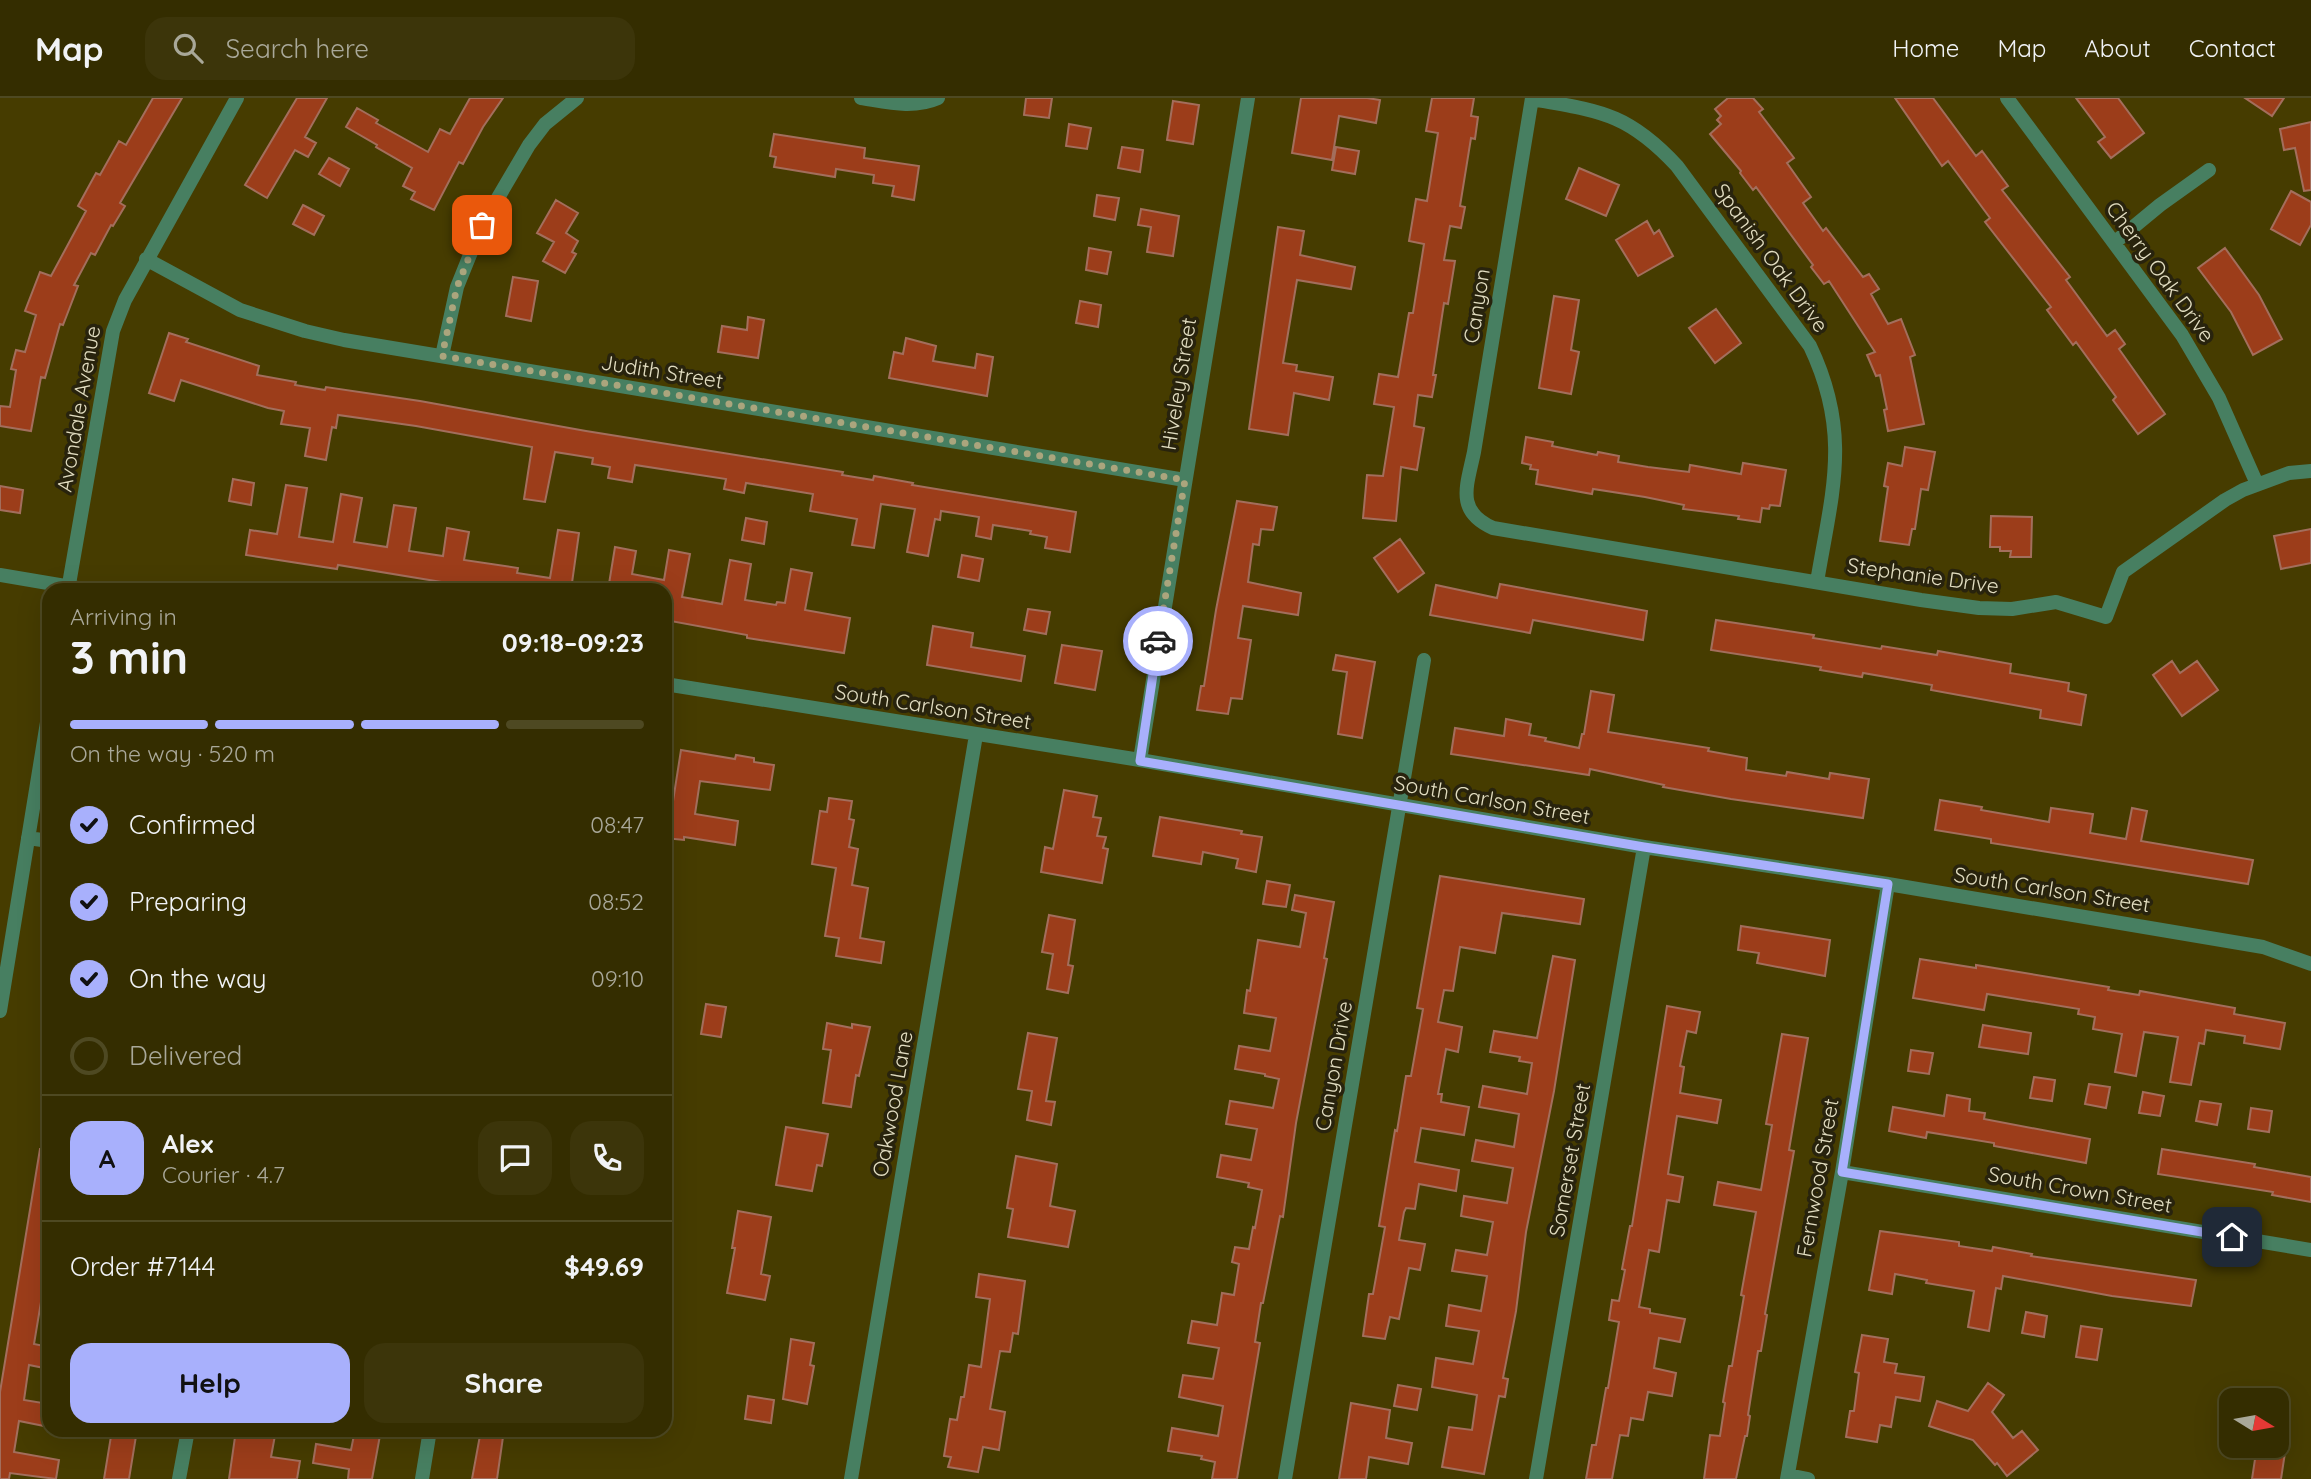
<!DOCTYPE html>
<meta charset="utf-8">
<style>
body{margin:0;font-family:Quicksand,sans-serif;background:#3c350a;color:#f1f3f6;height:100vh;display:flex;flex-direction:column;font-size:26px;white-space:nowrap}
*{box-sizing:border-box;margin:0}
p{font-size:23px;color:#a9a899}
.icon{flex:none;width:38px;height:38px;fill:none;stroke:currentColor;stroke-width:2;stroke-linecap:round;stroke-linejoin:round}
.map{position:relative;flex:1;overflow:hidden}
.panel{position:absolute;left:42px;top:485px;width:630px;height:854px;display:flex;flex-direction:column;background:#342d00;border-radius:21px;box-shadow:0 7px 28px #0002,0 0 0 2px #4e4922}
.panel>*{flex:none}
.needle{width:46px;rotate:101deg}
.buttons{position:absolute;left:2219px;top:1290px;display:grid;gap:14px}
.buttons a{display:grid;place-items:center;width:70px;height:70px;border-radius:14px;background:#342d00;box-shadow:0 7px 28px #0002,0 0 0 2px #4e4922;font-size:35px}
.pin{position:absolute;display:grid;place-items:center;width:60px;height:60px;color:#fff;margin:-30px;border-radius:14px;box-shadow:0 4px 10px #0006}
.courier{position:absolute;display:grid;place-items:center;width:70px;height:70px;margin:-35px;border:5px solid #a8b0fc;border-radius:50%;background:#fff;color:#222;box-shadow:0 2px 9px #0007}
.headline em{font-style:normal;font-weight:700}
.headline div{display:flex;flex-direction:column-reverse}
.headline{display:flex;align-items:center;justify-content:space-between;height:119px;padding:0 28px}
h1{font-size:46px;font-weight:700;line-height:52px}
.bar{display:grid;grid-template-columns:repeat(4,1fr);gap:10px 7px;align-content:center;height:84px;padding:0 28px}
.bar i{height:9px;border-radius:5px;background:#4e4922}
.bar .on{background:#a8b0fc}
.bar p{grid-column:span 4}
.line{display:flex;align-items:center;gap:18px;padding:0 28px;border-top:2px solid #4e4922}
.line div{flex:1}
.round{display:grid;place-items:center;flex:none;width:74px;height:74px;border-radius:21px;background:#3c350a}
ol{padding:0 28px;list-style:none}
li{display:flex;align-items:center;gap:21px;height:77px}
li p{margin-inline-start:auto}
li .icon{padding:7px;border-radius:50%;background:#a8b0fc;color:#111;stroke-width:4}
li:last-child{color:#a9a899}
li i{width:38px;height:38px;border:4px solid #4e4922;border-radius:50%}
.primary-button{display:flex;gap:14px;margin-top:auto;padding:14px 28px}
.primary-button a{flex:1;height:80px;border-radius:21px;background:#a8b0fc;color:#111;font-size:28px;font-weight:700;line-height:80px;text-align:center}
.primary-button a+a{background:#3c350a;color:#f1f3f6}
header{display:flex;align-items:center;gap:42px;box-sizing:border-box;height:98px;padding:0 35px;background:#342d00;border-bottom:2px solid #4e4922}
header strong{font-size:33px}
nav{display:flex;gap:38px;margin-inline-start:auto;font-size:24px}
.search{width:490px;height:63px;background:#3c350a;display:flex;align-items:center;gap:18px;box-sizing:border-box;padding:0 24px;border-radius:21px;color:#a9a899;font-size:26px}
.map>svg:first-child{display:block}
.building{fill:#9c3d1a;stroke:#a36e5c;stroke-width:2}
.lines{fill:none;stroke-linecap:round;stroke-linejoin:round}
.street{stroke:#477f61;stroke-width:14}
.done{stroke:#aba57d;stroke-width:7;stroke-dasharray:0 12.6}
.route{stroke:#a8b0fc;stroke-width:9}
.labels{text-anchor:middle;stroke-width:7;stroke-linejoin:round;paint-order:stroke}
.street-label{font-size:21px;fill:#e2ddc1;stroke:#28230d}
</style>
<header>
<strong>Map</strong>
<div class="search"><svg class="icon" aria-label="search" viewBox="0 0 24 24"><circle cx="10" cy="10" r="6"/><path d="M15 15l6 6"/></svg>Search here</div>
<nav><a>Home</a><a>Map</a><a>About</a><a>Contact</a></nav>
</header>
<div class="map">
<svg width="2311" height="1381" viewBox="0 0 2311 1381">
<rect width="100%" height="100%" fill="#463c00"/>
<path class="building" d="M153 0H182L120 105 125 108 113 128 111 127 95 157 91 155 74 187 78 188 63 227 60 226 45 280 41 279 31 333 0 328V308L10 309 16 272 11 271 16 252 25 254 36 217 25 213 40 174 51 178 86 113 78 108 96 75 100 77 119 43 126 47Z
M297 0H327L305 39 316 45 308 59 295 52 267 100 245 87Z
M470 0H503L483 29 463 66 459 64 434 112 411 101 415 94 403 88 412 70 376 49 377 47 346 29 357 10 378 22 376 25 428 54 440 31 450 36Z
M1026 0H1052L1049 20 1024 17Z
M1301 0H1367L1380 2 1376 25 1339 18 1332 62 1292 55Z
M1432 0H1474L1471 18 1478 19 1475 41 1471 40 1460 108 1465 109 1461 130 1450 128 1444 162 1455 163 1448 206 1444 205 1433 277H1436L1432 299 1418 297 1414 328 1424 330 1417 372 1401 369 1396 423 1363 420 1367 377 1383 378 1394 309 1374 306 1379 276 1398 279 1409 215H1413L1424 146 1409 143 1416 101 1427 103 1438 35 1426 33Z
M1728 0H1753L1763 11 1759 14 1794 60 1787 65 1811 99 1803 105 1823 133 1826 130 1863 179 1869 176 1879 191 1871 196 1888 226 1901 221 1915 257 1910 259 1924 326 1888 333 1884 312 1887 311 1880 277 1876 278 1867 257 1875 254 1829 183 1824 186 1811 169 1813 167 1756 89 1753 92 1740 75 1741 73 1710 36 1721 26 1717 22 1721 18 1715 11Z
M1895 0H1933L1976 58 1982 53 2008 88 2002 92 2070 179 2066 182 2107 238 2115 232 2125 246 2119 251 2165 316 2138 336 2113 302 2116 299 2076 244 2073 247 2047 212 2051 209 1985 124 1990 120 1948 63 1942 68Z
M2076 0H2118L2144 35 2111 60 2098 44 2105 39Z
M2245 0H2284L2272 18Z
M1173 3 1199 7 1193 46 1167 42Z
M2311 24V92L2304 93 2295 50 2284 52 2280 31Z
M1069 26 1091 30 1087 51 1066 48Z
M774 36 865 50 864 60 919 68 914 102 892 98 894 88 873 85 874 77 836 71 835 79 774 69 776 59 770 58Z
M1122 49 1143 52 1140 74 1118 70Z
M1336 49 1359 53 1355 76 1332 72Z
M329 60 349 71 340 88 319 76Z
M1579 70 1619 87 1606 118 1566 101Z
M2291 93 2311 104V127L2300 147 2271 131Z
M1097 97 1119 100 1115 122 1094 118Z
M556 102 578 115 566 135 578 143 572 154 576 156 565 175 543 163 554 144 537 135Z
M303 107 324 118 314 137 293 126Z
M1141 111 1179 118 1173 158 1147 154 1151 129 1138 127Z
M1647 123 1654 136 1659 132 1673 158 1638 178 1616 142Z
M1278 129 1304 133 1300 157 1355 169 1351 191 1297 182 1283 265 1297 267 1296 273 1333 279 1329 302 1294 295 1288 337 1249 331Z
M1089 150 1111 154 1107 176 1086 172Z
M2225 150 2259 197 2282 241 2253 257 2231 214 2198 170Z
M513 179 538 183 531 223 506 218Z
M1554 198 1579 202 1571 252 1579 254 1571 296 1539 290Z
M1080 203 1101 207 1098 229 1076 225Z
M1716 211 1741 245 1715 265 1689 230Z
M748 219 764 222 758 260 718 254 722 228 747 232Z
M169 235 188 241 186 244 259 268 257 277 296 284 295 287 325 292 326 289 420 303 586 333 843 374 842 377 873 382 874 378 913 385 912 387 1076 414 1070 454 1045 450 1047 439 1030 436 1031 433 993 427 991 441 976 438 979 419 941 413 940 422 935 421 928 458 907 454 915 411 881 406 874 450 852 447 857 421 810 413 813 396 746 385 744 395 724 391 726 381 635 367 632 384 608 380 610 369 592 366 593 360 555 354 545 404 524 401 532 349 416 328 338 317 336 330 332 329 326 362 305 358 310 330 281 326 284 313 268 310 181 282 174 303 149 295Z
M906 240 936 248 933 263 975 270 977 256 993 259 987 298 889 280 894 254 903 256Z
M1526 339 1553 344 1552 348 1597 357 1598 354 1619 358 1618 364 1648 369 1689 374 1690 367 1741 376 1743 365 1786 372 1780 408 1770 407 1769 411 1762 410 1760 424 1738 421 1739 418 1683 411 1684 407 1645 399 1593 391 1592 396 1536 386 1538 372 1530 371 1531 367 1522 365Z
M1905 349 1935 354 1928 392 1921 391 1915 431H1912L1909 447 1880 443 1888 389 1884 388 1888 365 1902 368Z
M233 381 254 385 251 407 229 403Z
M286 387 307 390 299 439 333 444 341 396 362 400 354 444 387 449 394 407 416 410 409 453 443 458 447 430 469 434 464 462 518 470 517 475 550 480 558 432 579 435 571 492H490L338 467 337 471 246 457 250 432 277 436Z
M0 388 23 392 20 415 0 412Z
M1237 403 1277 409 1273 432 1261 431 1259 447 1253 446 1248 484 1301 495 1298 517 1243 508 1238 540 1251 542 1242 601 1231 600 1228 616 1197 612 1201 588H1204L1216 512Z
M1991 418 2032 419 2031 459H2010L2011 453H2000V449H1990Z
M746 420 767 424 764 446 742 442Z
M2311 431V465L2281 471 2274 438Z
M1400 441 1424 475 1398 494 1374 460Z
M615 449 636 453 632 476 664 482 669 452 690 456 682 499 722 506 730 462 751 466 745 502 776 507 777 504 785 505 791 471 812 475 805 512 850 520 844 555 747 540V537L665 522V492H608Z
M962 457 983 461 979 483 958 479Z
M1500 486 1647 513 1643 542 1533 522 1530 535 1430 517 1436 487 1497 500Z
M1028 511 1050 514 1046 536 1024 532Z
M1716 522 1814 537 1813 540 1881 551 1882 548 1937 557 1938 553 2011 566 2010 575 2069 585 2068 593 2086 597 2081 627 2040 620 2041 612 1931 592 1932 587 1863 575 1862 579 1820 572 1821 569 1711 552Z
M933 528 973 535 971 549 1025 558 1021 583 927 567Z
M1062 547 1102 553 1095 592 1055 585Z
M1336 557 1375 564 1362 640 1338 636 1347 574 1333 572Z
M2172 563 2180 575 2197 563 2218 592 2182 618 2153 577Z
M1591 593 1614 597 1608 634 1709 650 1708 653 1747 660 1746 672 1786 678 1787 674 1829 681 1830 675 1869 681 1863 720 1731 701 1663 689 1664 687 1590 671 1589 677 1451 656 1455 630 1504 638 1506 621 1531 626 1529 637 1546 640 1545 643 1579 650 1582 636H1584Z
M681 652 735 661 736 657 754 660V664L774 667 770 692 700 683 695 716 738 723 735 747 684 739V742L665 740V715L671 716Z
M1064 692 1097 698 1093 719 1101 720 1097 738 1106 739 1103 750 1108 751 1102 785 1041 774 1045 749 1053 751Z
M829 700 852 703 849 721 854 722 849 749 858 751 852 787 868 790 860 840 884 844 881 865 836 858 839 840 825 838 836 770 812 766 820 713 827 714Z
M1940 702 1982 709 1981 712 2049 724 2051 710 2093 716 2090 735 2126 741 2132 710 2147 713 2141 743 2253 762 2248 786 1991 745V741L1935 732Z
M1160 719 1242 733 1241 736 1262 739 1256 774 1236 770 1238 761 1203 754 1201 766 1153 758Z
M1440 778 1584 801 1580 826 1502 815 1495 855 1460 849 1453 893 1444 892 1438 924 1462 929 1458 954 1446 951 1438 996H1442L1441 1004 1469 1009 1464 1037 1421 1030 1415 1064 1459 1072 1456 1093 1419 1086 1415 1111 1406 1110 1404 1114 1399 1142 1425 1146 1420 1172 1409 1170 1399 1221 1390 1219 1385 1241 1363 1238 1369 1196H1373L1385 1129 1379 1128 1395 1032 1397 1033 1406 978H1411L1423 911 1417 910Z
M1267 783 1290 787 1286 809 1263 806Z
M1295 797 1334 804 1324 860 1327 861 1296 1025 1283 1119 1280 1118 1263 1205H1261L1255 1244 1260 1245 1237 1381H1212L1215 1364 1201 1361 1202 1358 1168 1353 1172 1330 1218 1338 1223 1308 1179 1299 1183 1277 1213 1281 1219 1250 1188 1245 1192 1223 1217 1227 1222 1195 1234 1197 1239 1166 1232 1164 1235 1149 1249 1151 1253 1129 1255 1130 1262 1092 1248 1089 1249 1085 1217 1079 1221 1057 1251 1062 1257 1031 1226 1026 1230 1003 1273 1010 1279 981 1265 978V976L1235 971 1239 948 1270 953 1276 920 1244 915 1247 892 1250 893 1258 842 1300 849 1306 815 1292 812Z
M1049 817 1075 822 1068 867 1073 868 1068 895 1047 891 1053 856 1042 854Z
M1741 828 1830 842 1825 878 1757 865 1759 855 1738 852Z
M1553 858 1575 862 1554 993 1526 1134 1516 1213 1503 1280 1508 1281 1505 1299 1499 1298 1484 1376 1442 1369 1449 1329 1472 1332 1477 1297 1432 1289 1436 1260 1473 1266 1479 1233 1446 1228 1449 1207 1481 1213 1487 1178 1452 1173 1456 1152 1487 1157 1493 1124 1461 1118 1464 1098 1507 1105 1513 1070 1472 1063 1476 1042 1514 1049 1519 1016 1479 1009 1483 988 1527 996 1532 965 1519 963 1520 959 1490 954 1494 933 1537 940Z
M1920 861 1976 870V867L2109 889 2108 892 2139 897 2140 893 2235 910 2234 916 2285 925 2280 951 2244 945 2245 938 2206 932 2204 946 2199 945 2191 987 2170 984 2178 939 2144 934 2136 978 2115 974 2122 936 2093 931 2095 919 2078 916 2079 911 1987 896 1984 912 1913 900Z
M706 906 726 909 721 939 701 936Z
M1667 908 1700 914 1696 935 1687 933 1680 968 1684 969 1680 995 1721 1002 1717 1025 1677 1018 1668 1076 1683 1079 1679 1104 1667 1102 1659 1154 1649 1152 1643 1187 1639 1209 1650 1211V1215L1685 1221 1680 1244 1659 1240 1654 1270 1676 1275 1672 1298 1648 1294 1643 1322 1631 1320 1628 1338 1620 1337 1612 1381H1586L1592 1347H1596L1606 1290H1608L1619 1224 1609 1222 1612 1202 1619 1203 1625 1172 1622 1171 1630 1128H1632Z
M827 925 852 930V926L870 929 859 978 856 977 851 1009 823 1005 831 952 823 951Z
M1983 927 2031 935 2028 956 1979 949Z
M1028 935 1057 940 1046 1003 1055 1004 1051 1027 1027 1022 1032 993 1018 991Z
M1782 936 1808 940 1789 1052 1794 1053 1765 1216 1767 1217 1761 1253H1758L1748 1317 1750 1318 1747 1338H1745L1736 1381H1704L1710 1337 1720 1338 1725 1305 1723 1304 1729 1268H1732L1744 1198 1741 1197 1756 1114 1714 1107 1718 1084 1761 1092 1772 1027 1766 1026Z
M1911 952 1933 955 1929 976 1908 973Z
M2034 979 2055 982 2052 1003 2030 1000Z
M2089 986 2110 989 2106 1010 2085 1006Z
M2143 994 2164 998 2160 1018 2139 1015Z
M1947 997 1970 1001 1969 1013 1985 1015 1984 1021 2090 1041 2086 1065 1994 1048V1045L1927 1034 1926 1040 1889 1033 1893 1009 1944 1018Z
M2200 1003 2221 1006 2217 1027 2196 1023Z
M2251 1010 2272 1013 2269 1034 2248 1031Z
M786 1029 828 1036 822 1068 817 1067 812 1093 776 1087Z
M40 1051H49V1156L34 1246 49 1249V1271L29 1267 24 1302 49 1306V1329L19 1323 14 1354 59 1362 56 1381 10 1375 9 1381H0V1294Z
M2162 1051 2255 1066 2254 1069 2311 1079V1104L2272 1097 2273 1094 2158 1076Z
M1016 1058 1057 1066 1050 1108 1075 1113 1068 1149 1008 1139 1013 1111 1007 1110Z
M738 1113 771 1119 761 1176 770 1178 765 1202 727 1195 735 1150H732Z
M1880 1133 1959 1144V1148L1992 1153 1993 1149 2032 1156 2031 1158 2196 1182 2191 1208 2112 1198 2003 1178 2001 1191 1996 1190 1989 1233 1968 1229 1974 1193 1926 1185 1927 1182 1895 1176 1892 1196 1869 1192Z
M979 1176 1025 1183 1018 1236 1013 1235 1010 1254 1000 1253 990 1311 1005 1314 999 1352 983 1349 978 1374 948 1369 951 1359 944 1358 950 1321 957 1322 961 1299H964L969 1267 981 1269 990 1201 976 1199Z
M2026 1214 2047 1218 2044 1239 2022 1235Z
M2081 1228 2102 1231 2097 1262 2076 1259Z
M1862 1237 1888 1241 1884 1264 1897 1266 1895 1275 1924 1279 1920 1303 1896 1299 1891 1329 1880 1327 1877 1344 1846 1339 1850 1313H1854L1859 1275 1855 1274Z
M791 1241 814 1245 810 1267 814 1268 807 1306 783 1301Z
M1988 1285 2004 1297 1992 1314 2013 1340 2022 1333 2038 1352 2007 1378 1997 1365 1995 1367 1973 1342 1929 1328 1937 1303 1968 1313Z
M1398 1287 1421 1291 1417 1312 1394 1308Z
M748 1298 774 1302 771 1325 745 1321Z
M1351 1305 1390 1312 1386 1340 1412 1345 1408 1366 1369 1359 1366 1381H1339Z
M112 1332H137L129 1381H104Z
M236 1332H276L271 1359 300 1363 297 1381H229Z
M355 1332H381L372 1381H348L349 1371 313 1365 316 1346 351 1352Z
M481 1332H504L497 1381H472Z
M2257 1348H2286L2281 1381H2252Z"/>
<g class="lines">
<path class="street" d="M861 0C887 4 913 11 938 0
M1532 0 1474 354C1467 388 1455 413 1493 430L1921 502 1979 510 2012 511 2056 504 2106 519 2123 474 2225 402 2243 392 2289 375 2311 373
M2007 0 2182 237 2219 300 2257 386
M1532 1C1600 13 1628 15 1677 68L1810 248C1852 336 1832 394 1817 484
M2114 145 2160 107 2209 72
M146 161 240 212 305 233 344 242 1185 382
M442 258 457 189 482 127 529 47 545 26 577 0
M0 477 89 492
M68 492 113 233 125 202 237 0
M665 586 1140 662 1644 749 1888 786 2263 849 2311 866
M1140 662 1248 0
M28 740 49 743
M0 913 49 612
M1842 1074 2311 1152
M1788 1377 1808 1381
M179 1381 188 1332
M422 1381 430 1332
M851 1381 976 637
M1285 1381 1424 562
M1536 1381 1644 749
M1787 1381 1842 1074 1888 786"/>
</g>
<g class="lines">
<path class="done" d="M482 127 457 189 442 258 1185 382 1158 543"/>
<path class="route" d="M1158 543 1140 663 1644 749 1888 786 1842 1074 2232 1139"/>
</g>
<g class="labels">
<g class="street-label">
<text transform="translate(1771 160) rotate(54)" y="7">Spanish Oak Drive</text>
<text transform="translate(2160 174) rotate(54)" y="7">Cherry Oak Drive</text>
<text transform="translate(1477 208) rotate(-81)" y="7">Canyon</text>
<text transform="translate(662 274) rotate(9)" y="7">Judith Street</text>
<text transform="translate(1179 286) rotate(-81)" y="7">Hiveley Street</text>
<text transform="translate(79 311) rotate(-80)" y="7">Avondale Avenue</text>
<text transform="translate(1923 478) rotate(8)" y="7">Stephanie Drive</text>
<text transform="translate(933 609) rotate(9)" y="7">South Carlson Street</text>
<text transform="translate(1492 702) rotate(10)" y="7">South Carlson Street</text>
<text transform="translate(2052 792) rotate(9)" y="7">South Carlson Street</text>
<text transform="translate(1334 968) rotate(-80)" y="7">Canyon Drive</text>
<text transform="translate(893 1006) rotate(-80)" y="7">Oakwood Lane</text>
<text transform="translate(1570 1062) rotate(-80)" y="7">Somerset Street</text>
<text transform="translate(1818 1080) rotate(-80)" y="7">Fernwood Street</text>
<text transform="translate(2080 1092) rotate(10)" y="7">South Crown Street</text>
</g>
</g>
</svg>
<div class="buttons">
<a><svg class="needle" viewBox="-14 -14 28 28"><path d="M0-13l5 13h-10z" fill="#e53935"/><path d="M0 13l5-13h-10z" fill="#a9a899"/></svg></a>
</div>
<div class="pin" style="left:482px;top:127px;background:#ea580c"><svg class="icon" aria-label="bag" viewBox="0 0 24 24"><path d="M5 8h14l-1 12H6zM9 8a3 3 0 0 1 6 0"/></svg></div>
<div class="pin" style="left:2232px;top:1139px;background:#1f2937"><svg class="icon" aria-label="home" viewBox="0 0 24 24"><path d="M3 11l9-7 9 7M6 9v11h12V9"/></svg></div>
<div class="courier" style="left:1158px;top:543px"><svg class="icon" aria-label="car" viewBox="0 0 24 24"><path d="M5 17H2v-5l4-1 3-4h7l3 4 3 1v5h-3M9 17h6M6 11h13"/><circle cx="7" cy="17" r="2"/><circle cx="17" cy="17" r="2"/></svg></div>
<section class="panel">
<div class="headline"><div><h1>3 min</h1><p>Arriving in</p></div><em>09:18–09:23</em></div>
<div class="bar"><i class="on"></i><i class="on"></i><i class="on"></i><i></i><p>On the way · 520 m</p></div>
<ol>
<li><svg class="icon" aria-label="check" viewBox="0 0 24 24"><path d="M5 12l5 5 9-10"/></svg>Confirmed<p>08:47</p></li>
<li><svg class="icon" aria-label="check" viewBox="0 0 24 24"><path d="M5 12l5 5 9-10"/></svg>Preparing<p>08:52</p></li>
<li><svg class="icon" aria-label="check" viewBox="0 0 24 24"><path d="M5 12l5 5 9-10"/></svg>On the way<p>09:10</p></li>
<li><i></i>Delivered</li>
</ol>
<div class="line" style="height:126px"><b class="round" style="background:#a8b0fc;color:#111">A</b><div><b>Alex</b><p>Courier · 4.7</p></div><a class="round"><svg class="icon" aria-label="chat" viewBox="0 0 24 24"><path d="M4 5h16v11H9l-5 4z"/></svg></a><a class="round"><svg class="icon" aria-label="phone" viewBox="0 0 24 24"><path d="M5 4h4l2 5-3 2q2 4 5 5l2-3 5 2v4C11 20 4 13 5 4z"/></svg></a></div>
<div class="line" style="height:91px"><div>Order #7144</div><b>$49.69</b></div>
<div class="primary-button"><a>Help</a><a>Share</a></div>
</section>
</div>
